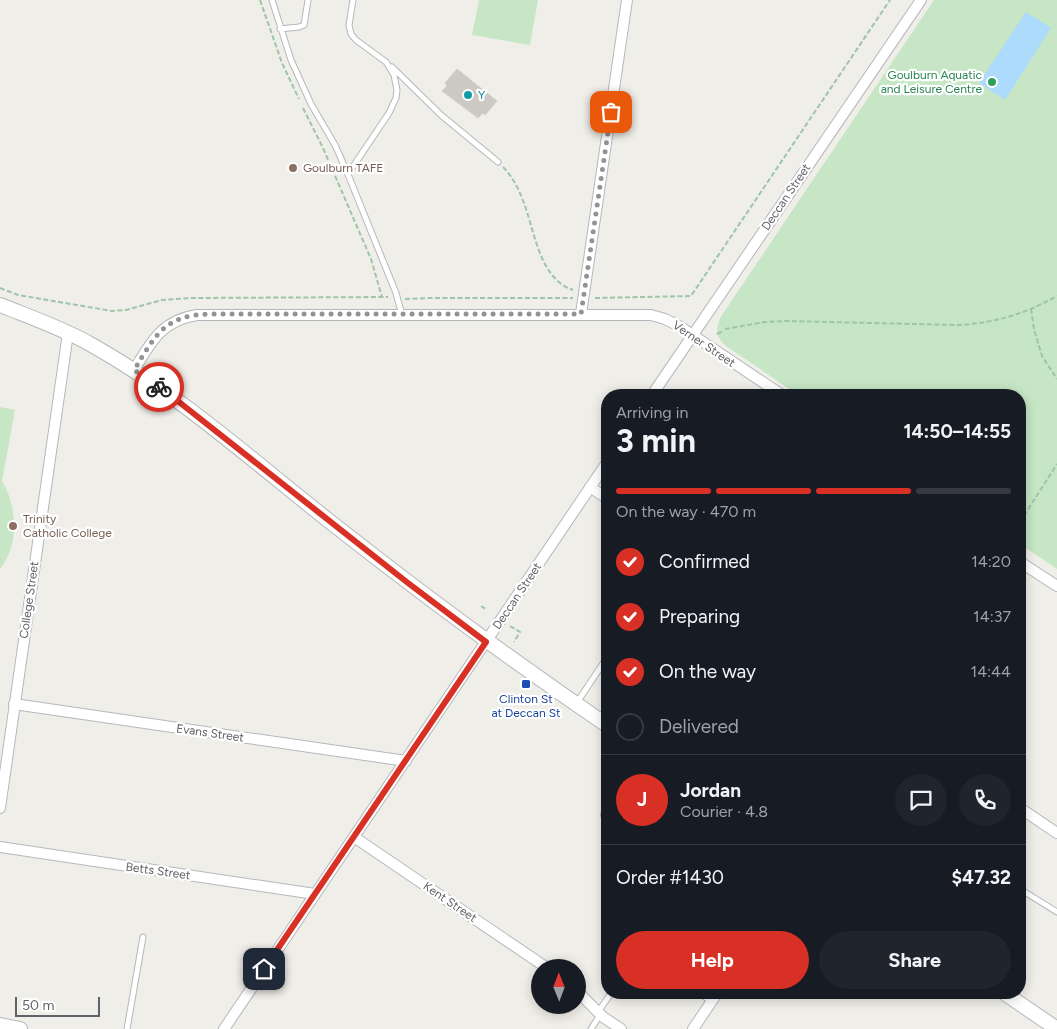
<!DOCTYPE html>
<meta charset="utf-8">
<style>
body{margin:0;font-family:Figtree,sans-serif;background:#20242c;color:#f1f3f6;height:100vh;display:flex;flex-direction:column;font-size:19px;white-space:nowrap}
*{box-sizing:border-box;margin:0}
p{font-size:16px;color:#9ea1a6}
.icon{flex:none;width:28px;height:28px;fill:none;stroke:currentColor;stroke-width:2;stroke-linecap:round;stroke-linejoin:round}
.map{position:relative;flex:1;overflow:hidden}
.details{position:absolute;left:601px;top:389px;width:425px;height:610px;display:flex;flex-direction:column;background:#171b24;border-radius:20px;box-shadow:0 2px 12px #0003}
.details>*{flex:none}
.needle{width:32px;rotate:359deg}
.buttons{position:absolute;left:531px;top:959px;display:grid;gap:10px}
.buttons a{display:grid;place-items:center;width:55px;height:55px;border-radius:50%;background:#171b24;box-shadow:0 2px 12px #0003;font-size:25px}
.scale{position:absolute;left:15px;bottom:12px;width:85px;box-sizing:border-box;padding-left:5px;border:2px solid #5f6367;border-top:0;font-size:14px;line-height:18px;white-space:nowrap;color:#5f6367;-webkit-text-stroke:4px #fff;paint-order:stroke}
.pin{position:absolute;display:grid;place-items:center;width:42px;height:42px;color:#fff;margin:-21px;border-radius:10px;box-shadow:0 2px 8px #0006}
.courier{position:absolute;display:grid;place-items:center;width:50px;height:50px;margin:-25px;border:4px solid #d93025;border-radius:50%;background:#fff;color:#222;box-shadow:0 1px 6px #0007}
.head em{font-style:normal;font-weight:700}
.head div{display:flex;flex-direction:column-reverse}
.head{display:flex;align-items:center;justify-content:space-between;height:85px;padding:0 15px}
h1{font-size:32px;font-weight:700;line-height:38px}
.bar{display:grid;grid-template-columns:repeat(4,1fr);gap:8px 5px;align-content:center;height:60px;padding:0 15px}
.bar i{height:6px;border-radius:4px;background:#363941}
.bar .on{background:#d93025}
.bar p{grid-column:span 4}
.line{display:flex;align-items:center;gap:12px;padding:0 15px;border-top:1px solid #363941}
.line div{flex:1}
.round{display:grid;place-items:center;flex:none;width:52px;height:52px;border-radius:26px;background:#20242c}
ol{padding:0 15px;list-style:none}
li{display:flex;align-items:center;gap:15px;height:55px}
li p{margin-inline-start:auto}
li .icon{padding:5px;border-radius:50%;background:#d93025;color:#fff;stroke-width:4}
li:last-child{color:#9ea1a6}
li i{width:28px;height:28px;border:2px solid #363941;border-radius:50%}
.cta{display:flex;gap:10px;margin-top:auto;padding:10px 15px}
.cta a{flex:1;height:58px;border-radius:30px;background:#d93025;color:#fff;font-size:20px;font-weight:700;line-height:58px;text-align:center}
.cta a+a{background:#20242c;color:#f1f3f6}
.map>svg:first-child{display:block}
.green{fill:#c6e6c5}
.water{fill:#acdbfc}
.building{fill:#ccc9c4;stroke:#d5d0c6}
.lines{fill:none;stroke-linecap:round;stroke-linejoin:round}
.lane-casing{stroke:#b5b8bb;stroke-width:7}
.street-casing{stroke:#b5b8bb;stroke-width:12}
.secondary-casing{stroke:#b4b7bb;stroke-width:16}
.path{stroke:#9dc5a8;stroke-width:2;stroke-dasharray:5 2.5;stroke-linecap:butt}
.lane{stroke:#fff;stroke-width:5}
.street{stroke:#fff;stroke-width:10}
.secondary{stroke:#fff;stroke-width:14}
.done{stroke:#929494;stroke-width:5;stroke-dasharray:0 9}
.route{stroke:#d93025;stroke-width:6}
.leisure-dot{fill:#2e9e5b;stroke:#fff;stroke-width:2}
.culture-dot{fill:#0f9aa8;stroke:#fff;stroke-width:2}
.education-dot{fill:#8d6e63;stroke:#fff;stroke-width:2}
.transit-dot{fill:#1a4fb4;stroke:#fff;stroke-width:2}
.labels{text-anchor:middle;stroke-width:4.5;stroke-linejoin:round;paint-order:stroke}
.leisure-label{font-size:12px;fill:#27864d;stroke:#fff;text-anchor:end}
.culture-label{font-size:12px;fill:#0d838f;stroke:#fff;text-anchor:start}
.education-label{font-size:12px;fill:#785e54;stroke:#fff;text-anchor:start}
.street-label{font-size:12px;fill:#5f6367;stroke:#fff}
.transit-label{font-size:12px;fill:#164399;stroke:#fff}
</style>
<div class="map">
<svg width="1057" height="1029" viewBox="0 0 1057 1029">
<rect width="100%" height="100%" fill="#f0eee8"/>
<path class="green" d="M479 0H538L530 45 472 35Z
M934 0H1057V569L1020 544V395H798L726 346C715 336 715 328 722 315Z
M0 407 15 410 2 481C17 506 20 545 0 569Z"/>
<path class="water" d="M1026 12 1051 28 1005 100 979 83Z"/>
<path class="building" d="M457 69 497 101 485 115 483 113 478 118 442 91 447 86 445 83Z"/>
<g class="lines">
<g class="lane-casing">
<path id="lane" d="M272 0 291 60 311 104 335 145 347 172 396 293 402 315
M280 29 299 27 304 25 308 0
M392 67 441 115 498 162
M348 174 389 113 396 98 397 90 394 75 386 62 356 40 351 34 349 25 353 0
M576 704 608 656
M1020 889 1057 912
M698 992 712 1002
M598 1012 612 992
M127 1029 143 937
M591 1029 600 1015"/>
</g>
<g class="street-casing">
<path id="street" d="M581 314 627 0
M134 370C151 342 162 320 197 315H651L665 319 679 326 782 395
M652 395 921 0
M590 487 608 499
M1020 562 1057 586
M14 704 406 761
M0 808 68 333
M1020 808 1057 833
M606 815 608 813
M354 837 547 968
M0 847 315 894
M578 992 603 1017 621 1029
M224 1029 608 461
M693 1029 718 992"/>
</g>
<g class="secondary-casing">
<path id="secondary" d="M0 305C30 317 62 328 90 344 178 393 254 462 333 524 423 595 514 662 608 726
M1003 992 1057 1029
M0 1025 20 1029"/>
</g>
<path class="path" d="M260 0 282 63 299 99
M303 108 323 148 371 259 382 297
M503 167C534 198 529 257 559 282 563 286 568 288 573 290
M0 288 18 295 112 311 126 310 162 300 191 298 388 297
M595 298 691 296 890 0
M405 299 430 298H573
M1031 309 1034 329 1042 356 1057 379
M725 329 765 322 786 321 955 325C992 324 1025 314 1057 296
M717 334 723 331
M1020 522 1057 464
M481 606 486 609
M510 626 520 632 514 642"/>
<use href="#lane" class="lane"/>
<use href="#street" class="street"/>
<use href="#secondary" class="secondary"/>
</g>
<g class="lines">
<path class="done" d="M159 387 134 370C156 334 165 315 210 314H581L611 112"/>
<path class="route" d="M159 387 179 402 408 583 486 642 264 969"/>
</g>
<circle class="leisure-dot" cx="992" cy="82" r="5"/>
<circle class="culture-dot" cx="468" cy="95" r="5"/>
<g class="education-dot">
<circle cx="293" cy="168" r="5"/>
<circle cx="13" cy="526" r="5"/>
</g>
<rect class="transit-dot" x="521" y="679" width="10" height="10" rx="2.5"/>
<g class="labels">
<g class="leisure-label">
<text x="982" y="79">Goulburn Aquatic<tspan x="982" dy="14">and Leisure Centre</tspan></text>
</g>
<g class="culture-label">
<text x="478" y="99">Y</text>
</g>
<g class="education-label">
<text x="303" y="172">Goulburn TAFE</text>
<text x="23" y="523">Trinity<tspan x="23" dy="14">Catholic College</tspan></text>
</g>
<g class="street-label">
<text transform="translate(786 197) rotate(-56)" y="4">Deccan Street</text>
<text transform="translate(704 344) rotate(34)" y="4">Verner Street</text>
<text transform="translate(517 596) rotate(-56)" y="4">Deccan Street</text>
<text transform="translate(29 600) rotate(-82)" y="4">College Street</text>
<text transform="translate(210 733) rotate(8)" y="4">Evans Street</text>
<text transform="translate(158 871) rotate(8)" y="4">Betts Street</text>
<text transform="translate(450 902) rotate(34)" y="4">Kent Street</text>
</g>
<g class="transit-label">
<text x="526" y="703">Clinton St<tspan x="526" dy="14">at Deccan St</tspan></text>
</g>
</g>
</svg>
<div class="buttons">
<a><svg class="needle" viewBox="-14 -14 28 28"><path d="M0-13l5 13h-10z" fill="#e53935"/><path d="M0 13l5-13h-10z" fill="#9ea1a6"/></svg></a>
</div>
<div class="scale">50 m</div>
<div class="pin" style="left:611px;top:112px;background:#ea580c"><svg class="icon" aria-label="bag" viewBox="0 0 24 24"><path d="M5 8h14l-1 12H6zM9 8a3 3 0 0 1 6 0"/></svg></div>
<div class="pin" style="left:264px;top:969px;background:#1f2937"><svg class="icon" aria-label="home" viewBox="0 0 24 24"><path d="M3 11l9-7 9 7M6 9v11h12V9"/></svg></div>
<div class="courier" style="left:159px;top:387px"><svg class="icon" aria-label="bike" viewBox="0 0 24 24"><circle cx="6" cy="16" r="4"/><circle cx="18" cy="16" r="4"/><path d="M6 16l4-8h5l3 8M10 8l3 8H6M13 5h3"/></svg></div>
<section class="details">
<div class="head"><div><h1>3 min</h1><p>Arriving in</p></div><em>14:50–14:55</em></div>
<div class="bar"><i class="on"></i><i class="on"></i><i class="on"></i><i></i><p>On the way · 470 m</p></div>
<ol>
<li><svg class="icon" aria-label="check" viewBox="0 0 24 24"><path d="M5 12l5 5 9-10"/></svg>Confirmed<p>14:20</p></li>
<li><svg class="icon" aria-label="check" viewBox="0 0 24 24"><path d="M5 12l5 5 9-10"/></svg>Preparing<p>14:37</p></li>
<li><svg class="icon" aria-label="check" viewBox="0 0 24 24"><path d="M5 12l5 5 9-10"/></svg>On the way<p>14:44</p></li>
<li><i></i>Delivered</li>
</ol>
<div class="line" style="height:90px"><b class="round" style="background:#d93025;color:#fff">J</b><div><b>Jordan</b><p>Courier · 4.8</p></div><a class="round"><svg class="icon" aria-label="chat" viewBox="0 0 24 24"><path d="M4 5h16v11H9l-5 4z"/></svg></a><a class="round"><svg class="icon" aria-label="phone" viewBox="0 0 24 24"><path d="M5 4h4l2 5-3 2q2 4 5 5l2-3 5 2v4C11 20 4 13 5 4z"/></svg></a></div>
<div class="line" style="height:65px"><div>Order #1430</div><b>$47.32</b></div>
<div class="cta"><a>Help</a><a>Share</a></div>
</section>
</div>
